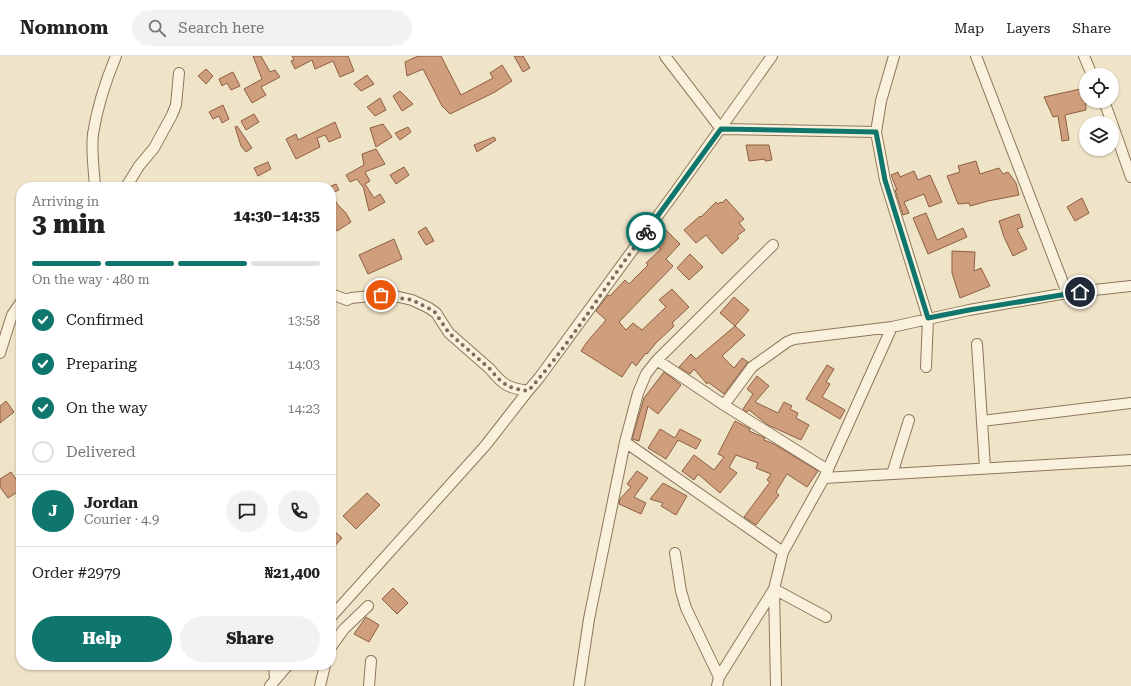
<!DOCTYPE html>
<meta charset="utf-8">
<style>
body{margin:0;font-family:"Roboto Serif",serif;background:#f2f2f2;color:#222;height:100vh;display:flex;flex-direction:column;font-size:15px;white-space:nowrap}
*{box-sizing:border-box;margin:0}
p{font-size:13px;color:#767676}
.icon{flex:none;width:22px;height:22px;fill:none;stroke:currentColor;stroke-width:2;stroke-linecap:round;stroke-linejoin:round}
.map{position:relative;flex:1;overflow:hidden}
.drawer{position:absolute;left:16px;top:126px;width:320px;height:488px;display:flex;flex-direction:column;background:#fff;border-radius:16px;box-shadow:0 1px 3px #0004}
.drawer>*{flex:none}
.controls{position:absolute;left:1079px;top:12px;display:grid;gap:8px}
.controls a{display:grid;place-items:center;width:40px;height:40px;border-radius:50%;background:#fff;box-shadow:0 1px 3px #0004;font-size:20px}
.pin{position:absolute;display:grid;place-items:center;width:34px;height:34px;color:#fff;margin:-17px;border:2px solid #fff;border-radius:50%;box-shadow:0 1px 4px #0007}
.courier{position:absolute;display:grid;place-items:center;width:40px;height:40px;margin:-20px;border:3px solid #0f766e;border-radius:50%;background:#fff;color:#222;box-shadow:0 1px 5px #0007}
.summary em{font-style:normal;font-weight:800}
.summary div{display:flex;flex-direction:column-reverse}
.summary{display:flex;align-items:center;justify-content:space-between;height:68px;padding:0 16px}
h1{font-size:26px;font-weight:800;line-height:30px}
.bar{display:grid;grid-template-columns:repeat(4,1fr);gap:6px 4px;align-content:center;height:48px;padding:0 16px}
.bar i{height:5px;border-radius:3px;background:#e0e0e0}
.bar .current{background:#0f766e}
.bar p{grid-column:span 4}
.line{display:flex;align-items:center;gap:10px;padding:0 16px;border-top:1px solid #e0e0e0}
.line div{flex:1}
.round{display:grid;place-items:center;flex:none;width:42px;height:42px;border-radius:21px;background:#f2f2f2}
ol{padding:0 16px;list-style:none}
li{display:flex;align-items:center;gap:12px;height:44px}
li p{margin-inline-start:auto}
li .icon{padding:4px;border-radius:50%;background:#0f766e;color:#fff;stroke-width:4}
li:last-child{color:#767676}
li i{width:22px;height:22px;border:2px solid #e0e0e0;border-radius:50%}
.cta{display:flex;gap:8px;margin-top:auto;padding:8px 16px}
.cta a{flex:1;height:46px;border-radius:24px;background:#0f766e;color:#fff;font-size:16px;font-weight:800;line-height:46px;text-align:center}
.cta a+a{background:#f2f2f2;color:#222}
header{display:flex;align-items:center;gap:24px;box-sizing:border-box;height:56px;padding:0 20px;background:#fff;border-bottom:1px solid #e0e0e0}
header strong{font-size:19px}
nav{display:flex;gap:22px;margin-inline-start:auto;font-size:14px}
.search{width:280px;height:36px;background:#f2f2f2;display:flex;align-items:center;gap:10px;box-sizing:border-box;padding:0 14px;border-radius:22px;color:#767676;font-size:15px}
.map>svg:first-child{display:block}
.building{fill:#cf9f7d;stroke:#8d5f41}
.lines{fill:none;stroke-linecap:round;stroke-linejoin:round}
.street-casing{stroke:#8d765c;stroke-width:12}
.street{stroke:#faf1dc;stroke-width:10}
.done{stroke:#7c6e5b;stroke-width:4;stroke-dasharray:0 7.2}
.route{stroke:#0f766e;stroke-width:5}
</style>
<header>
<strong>Nomnom</strong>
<div class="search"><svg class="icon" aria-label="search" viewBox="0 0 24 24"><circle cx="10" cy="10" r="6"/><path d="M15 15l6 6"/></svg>Search here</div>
<nav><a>Map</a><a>Layers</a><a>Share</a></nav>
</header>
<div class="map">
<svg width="1131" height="630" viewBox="0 0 1131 630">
<rect width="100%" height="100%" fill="#f0e4c8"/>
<path class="building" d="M253 0H261L270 16 275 14 280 21 261 31 266 39 252 47 244 33 262 23Z
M292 0H348L354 15 340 21 333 5 315 13 312 4 295 13 291 5 294 4Z
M418 0H441L461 39 493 22 490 17 502 9 512 25 495 36 450 58 442 50 423 13 407 20 405 6Z
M514 0H523L530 12 523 16Z
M206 13 213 20 206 28 198 20Z
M233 16 240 30 231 34 227 27 222 30 219 23Z
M367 19 374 28 361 35 354 28Z
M1085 32 1086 54 1065 59 1069 84 1062 85 1058 60 1053 61 1044 41Z
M400 35 413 48 402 55 393 40Z
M380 42 386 54 375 60 367 51Z
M223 49 229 63 222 67 219 60 213 63 209 56Z
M254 58 259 66 246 74 241 65Z
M335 66 341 81 329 86 325 79 317 82 320 91 296 103 286 83 296 78 298 84Z
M383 68 392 81 376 91 370 72Z
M237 70 252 92 246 96 241 90 235 71Z
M408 71 411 76 400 84 395 77Z
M494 81 496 84 477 96 474 89Z
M746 89H769L772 104 765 105V103L749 105Z
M376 93 385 108 365 116 370 125 365 128 374 142 380 138 385 146 369 155 363 130H362L357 123 350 126 346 119 364 109 362 98Z
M976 105 980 118 999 112 1003 118 1008 116 1016 127 1019 139 988 145 970 150 969 147 958 148 947 120 960 116 958 110Z
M268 106 271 113 258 120 254 112Z
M404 111 409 119 396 128 390 119Z
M914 115 918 124 930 119 942 146 929 151 924 138 904 146 909 157 903 159 895 134H897L891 119 898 116 900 121Z
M336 128 339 134 332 137 337 148 346 157 351 166 337 175 331 166 336 163 331 155V130Z
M1082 142 1089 157 1075 165 1067 151Z
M726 143 744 163 739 167 745 174 737 180 739 182 722 198 706 179 696 187 684 174 700 160 701 161 716 146 718 148 721 146 722 147Z
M926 157 937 184 963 172 967 181 928 198 913 162Z
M1019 158 1023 171 1017 173 1027 193 1013 200 1004 181 999 165Z
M426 171 434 185 426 189 418 176Z
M664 172 680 188 666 203 673 210 619 266 626 274 633 267 642 274 666 251 659 244 672 233 689 251 672 267 674 270 656 287 647 298 646 297 636 310 632 306 622 321 581 295 587 286 606 264 596 255 608 239 610 240 625 224 629 228 648 209 646 207 661 193 652 185Z
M394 183 402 203 368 218 359 199Z
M952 195 975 196 974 215 981 212 990 230 960 242 952 217Z
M690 198 703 211 689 224 677 212Z
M734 241 749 254 735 270 720 257Z
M735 270 745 279 722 300 734 312 742 302 748 306 724 338 708 326 707 328 694 313 690 318 679 311 691 298 696 303Z
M827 309 834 313 826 326 830 328 822 341 845 354 840 363 806 343Z
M664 316 681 329 658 358 648 350 639 385 632 383 644 342Z
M757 320 769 330 755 346 778 357 784 346 792 350 790 353 798 357 796 362 809 369 801 384 768 369 749 354 747 356 743 353 753 338 747 333Z
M6 345 14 356 0 367V350Z
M735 365 750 373 749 375 761 380 765 382 764 384 774 388 818 415 807 431 787 418 776 436 779 439 756 469 744 461 770 426 767 424 771 418 756 412 758 407 736 399 729 411 737 417 720 437 698 418 694 424 682 415 694 399 714 414 724 401 718 398Z
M660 373 675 382 680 373 701 384 696 393 678 384 666 403 648 392Z
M637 415 648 422 634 441 646 447 641 458 619 448 620 443 631 431 627 428Z
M11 416 21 430V434L8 442 0 431V423Z
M663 427 687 440 676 459 661 450 663 447 650 443Z
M367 437 380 449 356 473 343 460Z
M331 472 342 482 331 494Z
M393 532 408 547 397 558 382 543Z
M366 561 379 569 369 586 354 578Z"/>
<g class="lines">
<g class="street-casing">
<path id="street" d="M665 0 721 73 876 76
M894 0 881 45 876 76 885 124 928 262 926 311
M1084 0 1092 19
M1104 45 1112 67
M1112 67 1131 121
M95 131C94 114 91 95 93 78 97 52 106 24 116 0
M126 131 139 110 154 92 172 59 176 49 179 17
M1067 237 1131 230
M331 238 347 244 351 242 381 239 399 241 412 244 429 252 436 257 449 277 490 313C503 329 508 332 528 335
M977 288 985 412
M0 297 12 259 21 246
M657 304 724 349 828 414
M724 349 752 311 787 286 794 283 892 271 969 254 1067 237 976 0
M982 365 1131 347
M625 386 783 496
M892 418 909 364
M824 422 1131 404
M675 497 681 535 686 552 719 621
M331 561 485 390 528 335 539 322 676 135 772 0
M331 591 344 573 368 550
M274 609 275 623
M270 630 288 609
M320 630 325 609
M369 630 371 605
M579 630 589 563 625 386 638 337 646 318 657 304 773 189
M717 630 719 621 774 533 783 496 824 422 892 271
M776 630 774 533 826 561"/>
</g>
<use href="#street" class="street"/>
</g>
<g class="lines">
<path class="done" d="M381 239 412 244 434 255 449 277 490 313C503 329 508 332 528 335 572 286 606 228 646 176"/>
<path class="route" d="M646 176 721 73 876 76 885 124 928 262 969 254 1080 236"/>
</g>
</svg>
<div class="controls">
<a><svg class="icon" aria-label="locate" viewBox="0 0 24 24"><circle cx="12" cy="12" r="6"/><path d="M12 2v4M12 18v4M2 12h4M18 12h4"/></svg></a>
<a><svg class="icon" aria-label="layers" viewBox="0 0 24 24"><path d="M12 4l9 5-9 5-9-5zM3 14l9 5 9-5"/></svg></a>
</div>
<div class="pin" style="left:381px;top:239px;background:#ea580c"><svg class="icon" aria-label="bag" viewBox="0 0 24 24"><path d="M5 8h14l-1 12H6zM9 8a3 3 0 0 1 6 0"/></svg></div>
<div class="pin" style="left:1080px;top:236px;background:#1f2937"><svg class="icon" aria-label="home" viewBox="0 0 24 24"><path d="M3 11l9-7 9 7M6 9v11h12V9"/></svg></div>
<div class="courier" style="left:646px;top:176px"><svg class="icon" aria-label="bike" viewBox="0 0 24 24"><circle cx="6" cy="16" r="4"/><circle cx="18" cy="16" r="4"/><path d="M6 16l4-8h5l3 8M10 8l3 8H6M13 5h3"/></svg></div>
<section class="drawer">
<div class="summary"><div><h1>3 min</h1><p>Arriving in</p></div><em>14:30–14:35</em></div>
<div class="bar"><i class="current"></i><i class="current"></i><i class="current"></i><i></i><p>On the way · 480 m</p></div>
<ol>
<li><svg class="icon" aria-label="check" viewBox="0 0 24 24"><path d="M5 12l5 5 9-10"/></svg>Confirmed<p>13:58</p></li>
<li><svg class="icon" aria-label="check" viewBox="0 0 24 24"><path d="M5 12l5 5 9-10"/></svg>Preparing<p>14:03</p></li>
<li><svg class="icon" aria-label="check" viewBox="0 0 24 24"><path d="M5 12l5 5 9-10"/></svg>On the way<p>14:23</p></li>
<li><i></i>Delivered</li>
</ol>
<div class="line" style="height:72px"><b class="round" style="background:#0f766e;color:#fff">J</b><div><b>Jordan</b><p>Courier · 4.9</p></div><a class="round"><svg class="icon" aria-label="chat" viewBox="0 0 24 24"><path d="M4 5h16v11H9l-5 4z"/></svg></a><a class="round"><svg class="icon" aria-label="phone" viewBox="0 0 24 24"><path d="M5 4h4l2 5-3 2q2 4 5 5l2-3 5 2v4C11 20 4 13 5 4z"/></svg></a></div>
<div class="line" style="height:52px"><div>Order #2979</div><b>₦21,400</b></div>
<div class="cta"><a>Help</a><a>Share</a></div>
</section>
</div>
